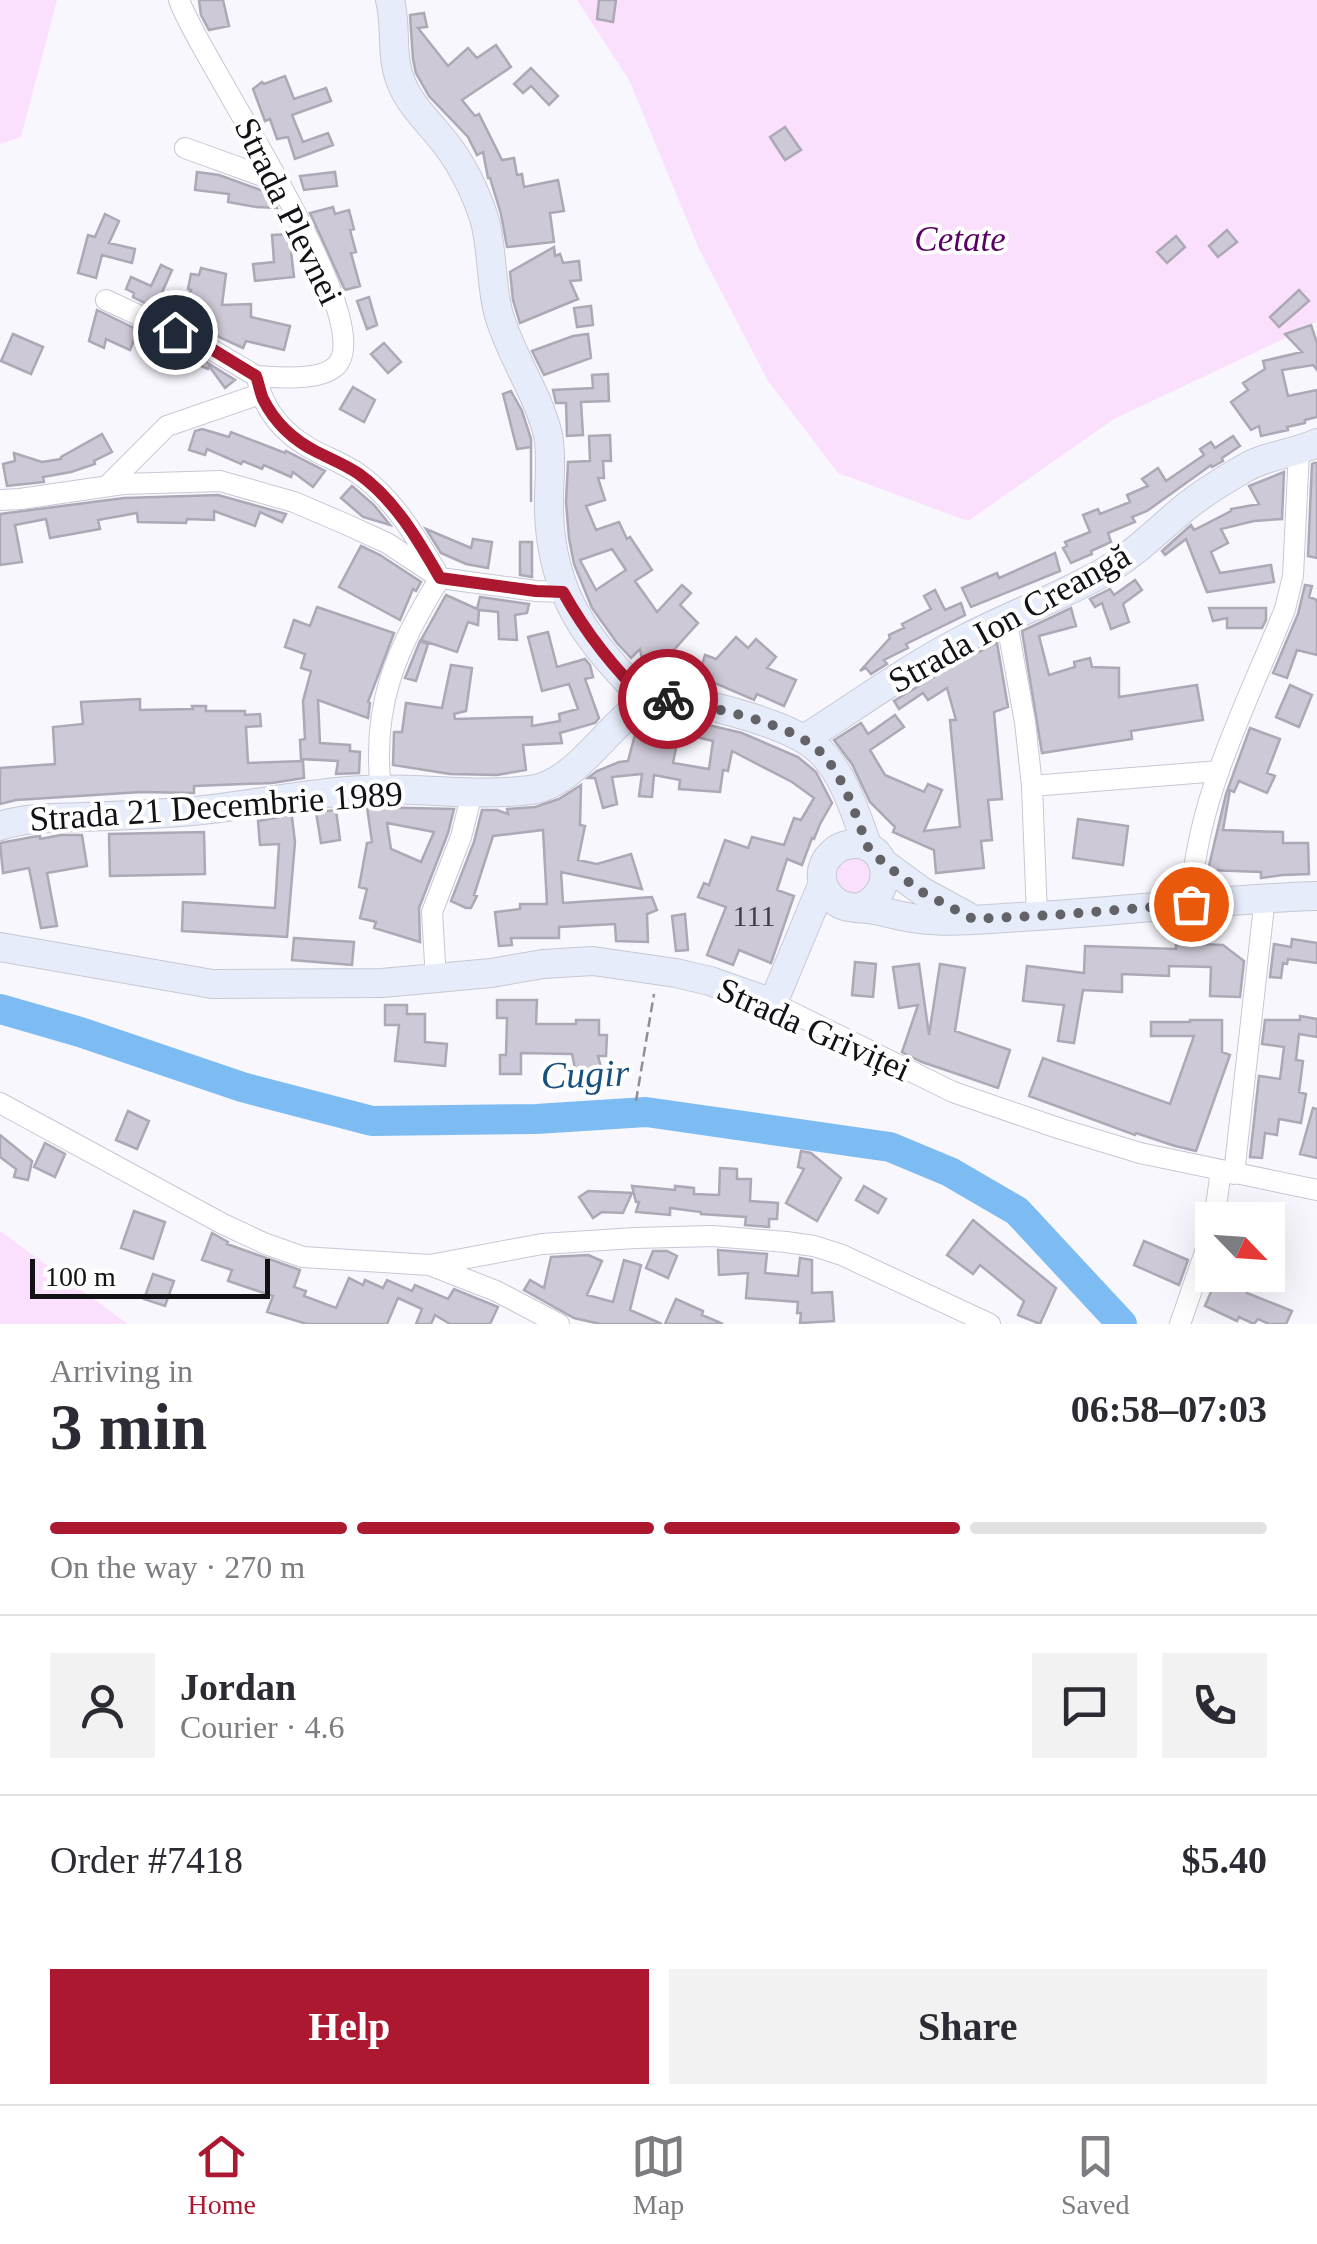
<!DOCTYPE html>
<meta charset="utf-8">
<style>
body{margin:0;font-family:Georgia,serif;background:#f2f2f3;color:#2b2b33;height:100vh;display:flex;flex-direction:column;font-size:38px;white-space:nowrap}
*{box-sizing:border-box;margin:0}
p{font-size:32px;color:#7c7c81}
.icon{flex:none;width:55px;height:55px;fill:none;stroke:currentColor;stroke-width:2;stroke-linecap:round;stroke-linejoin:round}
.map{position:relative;height:1324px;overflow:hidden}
.details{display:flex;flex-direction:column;background:#fff;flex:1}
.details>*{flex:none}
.needle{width:65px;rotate:115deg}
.fabs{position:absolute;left:1195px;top:1202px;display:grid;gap:20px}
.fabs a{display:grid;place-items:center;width:90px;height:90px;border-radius:0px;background:#fff;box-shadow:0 10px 40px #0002;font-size:50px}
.scale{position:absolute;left:30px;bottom:25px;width:240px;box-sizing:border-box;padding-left:10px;border:5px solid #111116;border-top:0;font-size:28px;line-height:35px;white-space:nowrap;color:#111116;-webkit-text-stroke:8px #fff;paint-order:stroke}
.pin{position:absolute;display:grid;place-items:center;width:85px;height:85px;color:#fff;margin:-42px;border:5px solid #fff;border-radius:50%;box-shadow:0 2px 10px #0007}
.courier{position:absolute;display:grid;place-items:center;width:100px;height:100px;margin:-50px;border:8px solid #ad1831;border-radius:50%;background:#fff;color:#222;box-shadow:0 2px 12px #0007}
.head em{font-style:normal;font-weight:700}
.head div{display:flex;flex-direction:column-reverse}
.head{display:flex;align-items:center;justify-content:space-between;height:170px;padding:0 50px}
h1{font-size:65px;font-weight:700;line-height:75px}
.bar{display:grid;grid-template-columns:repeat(4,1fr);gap:15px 10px;align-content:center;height:120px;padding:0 50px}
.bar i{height:12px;border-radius:8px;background:#e1e1e2}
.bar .current{background:#ad1831}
.bar p{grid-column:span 4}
.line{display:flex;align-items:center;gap:25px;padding:0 50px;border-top:2px solid #e1e1e2}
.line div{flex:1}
.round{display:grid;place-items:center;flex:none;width:105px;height:105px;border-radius:0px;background:#f2f2f3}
.cta{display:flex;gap:20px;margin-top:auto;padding:20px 50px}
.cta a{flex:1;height:115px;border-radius:0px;background:#ad1831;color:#fff;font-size:40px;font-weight:700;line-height:115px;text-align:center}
.cta a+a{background:#f2f2f3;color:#2b2b33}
.dock{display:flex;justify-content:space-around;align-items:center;height:140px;border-top:2px solid #e1e1e2;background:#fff;font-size:28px;color:#7c7c81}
.dock a{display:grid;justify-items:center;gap:5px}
.dock .current{color:#ad1831}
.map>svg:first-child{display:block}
.green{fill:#fbe0fe}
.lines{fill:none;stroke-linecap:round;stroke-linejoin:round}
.river{stroke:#7dbbf3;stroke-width:30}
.building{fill:#cec9d6;stroke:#ada8b5;stroke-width:2.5;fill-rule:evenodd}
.street-casing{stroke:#c7c8d5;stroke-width:22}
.secondary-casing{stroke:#c7c8d5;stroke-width:30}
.path{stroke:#8f8f95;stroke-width:2.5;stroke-dasharray:10 5;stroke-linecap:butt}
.street{stroke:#fff;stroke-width:20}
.secondary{stroke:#e6ecf9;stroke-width:28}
.done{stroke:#626267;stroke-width:10;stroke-dasharray:0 18}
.route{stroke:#ad1831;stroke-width:12}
.labels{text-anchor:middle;stroke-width:8;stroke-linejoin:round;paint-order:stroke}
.number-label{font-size:30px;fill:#403f46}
.street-label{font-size:35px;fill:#111116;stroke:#fff}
.park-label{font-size:35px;font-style:italic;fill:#590064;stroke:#fff}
.water-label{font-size:38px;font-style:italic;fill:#18517f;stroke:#fff}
</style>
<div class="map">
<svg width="1317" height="1324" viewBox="0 0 1317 1324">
<rect width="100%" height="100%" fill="#f7f7fd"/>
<path class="green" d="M0 0H57L21 137 0 144Z
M577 0H1317V321L1290 336 1114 419 968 521 838 473 768 381 699 249 629 80Z
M846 852 875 861 870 895 841 897 831 869Z
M0 1231 128 1324H0Z"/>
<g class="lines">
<path class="river" d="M0 1009 80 1032 242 1087 372 1121 536 1119 646 1112 890 1147 950 1172 1017 1211 1122 1324"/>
</g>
<path class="building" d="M199 0H223L229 26 209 30 201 15Z
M599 0H616L613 22 597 19Z
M424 13 427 27 418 28 448 66 468 48 477 58 496 45 511 67 462 100 475 116 479 114 502 160 514 158 517 175 522 174 524 187 558 180 564 211 550 213 554 242 507 247 501 214 490 178H488L483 152 477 155 468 137 429 96 416 73 413 59 410 15Z
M531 68 558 96 549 105 531 86 523 93 514 84Z
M285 76 294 99 326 88 331 101 292 115 303 142 328 133 333 145 295 159 288 137 277 139 270 119 265 121 253 89 262 82 264 84Z
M785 127 801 150 785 160 770 137Z
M197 172 219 175 269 193 277 208 256 207 228 202 229 194 195 190Z
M335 172 337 186 304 190 300 176Z
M333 207 335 214 349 210 354 229 350 230 356 252 351 253 360 286 345 290 310 213Z
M105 214 119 221 109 243 135 249 132 263 102 255 96 278 78 273 88 235 95 237Z
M1227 230 1237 242 1218 257 1209 246Z
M289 234 294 277 255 281 253 264 274 262 272 235Z
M1176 236 1185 247 1167 263 1157 252Z
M554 247 555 256 560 254 563 263 579 261 581 280 570 281 578 299 520 323 513 300 510 272Z
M161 265 172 270 155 308 133 297 134 293 126 289 131 277 151 286Z
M201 268 226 274 222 305 251 304V317L290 326 284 350 246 341 243 348 178 318 191 290 188 289 191 274 199 275Z
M1299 290 1309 301 1279 327 1270 317Z
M369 297 377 325 367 329 357 301Z
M591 306 593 325 577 327 574 308Z
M97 310 138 330 130 350 106 339 104 348 89 341Z
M1311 325 1317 343V370L1313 365 1282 370 1288 396 1317 390V417L1305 420V423L1287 427 1288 430 1261 436 1259 426 1251 430 1231 402 1248 390 1243 383 1265 369 1263 361 1302 352 1285 334Z
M13 334 43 347 31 374 1 361Z
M588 334 591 358 544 375 532 351 573 336Z
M163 342 203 360 235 380 225 388 209 366 208 369 160 348Z
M384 343 401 362 388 373 371 354Z
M608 374 609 401 581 402 583 435 567 436 566 403H556L553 390 593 388 592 375Z
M353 387 375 400 364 422 340 409Z
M511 391 522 411 531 439V502V447L517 449 503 394Z
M202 429 229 437 231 432 285 453 286 451 325 471 313 487 293 472 291 477 264 465 262 469 243 461 241 464 207 449 205 455 189 450 195 431Z
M102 434 112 452 94 461 95 464 71 472 43 477 44 482 7 486 3 464 15 461 14 453 42 462 61 459V457Z
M610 435 611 461H603L604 478H598L605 500 586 506 596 530 619 522 627 539 630 537 652 570 635 581 657 612 682 585 691 593 680 605 698 623 672 652 702 665 705 655 716 659 736 637 748 648 756 639 776 657 767 668 796 680 784 706 757 694 754 700 715 683 712 689 676 676 644 671 640 649 631 658 617 643 592 608 574 564 569 538 566 502 568 462 590 461 589 436ZM612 549 626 570 596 590 580 560Z
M1233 436 1240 446 1222 458 1223 461 1212 467 1211 465 1147 511 1132 517 1135 522 1108 533 1111 542 1091 551 1092 554 1071 563 1063 548 1067 546 1065 542 1090 532 1083 515 1098 509 1100 514 1130 502 1127 495 1148 486 1142 479 1158 468 1166 481 1204 455 1200 449 1211 442 1215 448Z
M1314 463H1317V558L1308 556 1312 464Z
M1284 472 1282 519 1254 521 1221 529 1228 543 1211 552 1220 573 1271 565 1274 582 1207 592 1186 539 1165 555 1162 551 1191 525 1194 530 1231 511V509L1259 504 1249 486Z
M352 486 374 505 390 525 363 517 341 498Z
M218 495 286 514 282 522 260 512 255 526 214 511V520L187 519 186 523 138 522 137 513 98 520 100 529 50 538 46 519 15 525 22 562 0 565V514L124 498Z
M426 529 471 548 473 539 492 542 488 568 466 564 441 553Z
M520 542H532V577L520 575Z
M361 546 380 555 421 582 416 591 413 589 400 620 339 587Z
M1055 553 1060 571 971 607 962 588 997 573 999 578Z
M1135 580 1142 590 1123 604 1129 622 1111 629 1102 603 1095 607 1090 599 1110 589 1114 595Z
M1305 585 1312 586 1309 597 1317 600V655L1297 650 1287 678 1273 673 1298 614Z
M935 590 945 610 961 603 965 615 906 644 908 648 884 660 887 664 871 674 866 668 860 671 890 638 889 635 904 628 902 624 931 609 924 596Z
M446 595 477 609 480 597 529 604 527 613 515 615 517 640 499 639 498 612 479 610 478 625 468 622 457 652 421 640Z
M317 607 394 633 368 702 370 703 368 718 318 700 320 743 350 745V751L360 752 359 773 336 774 338 761 301 759 300 740 305 739 303 701 311 671 301 668 305 654 285 647 294 620 310 626Z
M1071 608 1076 626 1039 636 1049 675 1075 667 1074 662 1090 658 1092 667 1119 668V697L1197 685 1203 720 1131 731 1132 739 1042 753 1022 631Z
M1209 608H1266V620L1262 628H1227V618L1213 621Z
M548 632 557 667 585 659 590 665 593 677 585 679 599 718 595 723 560 733 562 743 523 745 526 770 497 775 450 774 393 765 394 732H402L406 703 442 708 451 665 472 668 466 711 454 714 455 719 532 717V726L560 721 559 714 578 709 569 684 542 691 528 637Z
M420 641 428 644 416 681 405 678Z
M997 643 1008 707 994 712 1002 799 988 800 992 840 981 841 984 868 936 873 934 850 893 832 895 827 870 802 852 764 834 740 861 723 868 734 895 715 904 727 870 750 885 775 924 792 928 784 942 790 924 831 960 827 950 720H956L947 688 928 700 923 693 899 709 894 701 953 665Z
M1290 685 1312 695 1299 727 1276 717Z
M140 699V710L193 709 192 706H206V711H245V715L260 714 261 726 246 727 248 763 303 761 304 778 272 783 194 786V793L141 792 16 800 0 804V768L55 764 53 727 83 724 81 702Z
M679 718 742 733 798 757 816 772 832 803 820 824 814 839 812 838 802 865 787 859 777 890 794 896 771 963 739 950 733 965 707 955 726 907 698 897 704 883 709 885 725 840 748 848 752 837 784 845 794 818 801 820 814 798 792 782 732 751 728 771 723 770 720 792 679 789 680 780 654 775 652 797 639 796 642 774 612 777 617 804 603 808 595 778H588L597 771 619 762 628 761 636 731 643 725 653 719ZM679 733 713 741 709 769 673 763Z
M1250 728 1280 739 1267 773 1275 776 1267 793 1239 781 1234 792 1230 790 1223 830 1283 832V843H1308L1309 874 1283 875 1261 878V872L1208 870 1226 794Z
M581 785 580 825 585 826 578 860 597 864 631 854 642 889 561 872 563 903 652 897 657 910 647 914 648 942 616 941 615 924 559 927V938H511L512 945 499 946 495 912 520 909V904H547L543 830 493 836 474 895 477 896 471 908H466L451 901 474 842 482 810H497L508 814 507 809 535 807 559 799Z
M367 807 454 809 448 833 419 908 420 942 374 928 376 922 360 918 367 889 359 887 367 843 372 842ZM387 823 434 832 421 862 391 849Z
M336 810 340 840 321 843 316 812Z
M290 815 292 817 295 842 287 937 182 931 183 902 275 908 279 844 260 845 258 821Z
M1078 819 1128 826 1123 865 1073 858Z
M204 832 205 874 110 876 109 834Z
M61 835H82L87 866 47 873 57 926 41 928 29 868 3 873 0 843 32 837 40 836V839Z
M685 914 688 950 676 951 672 916Z
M294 938 354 942 352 965 292 960Z
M1292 939 1317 943V963L1288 959 1287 964 1283 963 1281 978 1270 977 1274 944 1291 947Z
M1176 943 1223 945 1244 961 1240 997 1210 996 1211 967 1169 966V976L1122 974V992L1083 990 1074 1043 1058 1041 1064 1005 1023 1001 1027 966 1084 973 1085 946 1176 949Z
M855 962 876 964 873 997 852 995Z
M919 964 929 1035 940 964 965 968 955 1031 1010 1050 998 1088 922 1062 902 1052 918 1005 899 1008 893 967Z
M497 1000H537L536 1024H576V1020H599V1035H607L606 1056H598L601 1067 576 1073 572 1054 521 1053V1074H500V1055H506L507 1018H497Z
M385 1005H407V1014H425V1042L447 1044 445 1066 395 1061 399 1025H385Z
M1300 1016 1317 1019V1037L1299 1034 1296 1060 1303 1061 1299 1092 1306 1094 1301 1123 1279 1119 1277 1135 1265 1133 1262 1158 1250 1157 1259 1076 1280 1079 1284 1047 1262 1044 1265 1020H1300Z
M1190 1020H1222V1052L1230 1055 1196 1151 1175 1146 1136 1133 1135 1135 1029 1096 1043 1058 1170 1104 1194 1036H1151V1022H1190Z
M1313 1108 1317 1109V1158L1300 1154Z
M128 1111 149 1121 137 1149 116 1140Z
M0 1135 32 1161 28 1180 14 1177 16 1169 0 1157Z
M45 1143 65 1154 55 1177 34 1167Z
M801 1151 811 1153 841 1178 817 1221 786 1203 804 1169 798 1167Z
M720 1168 737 1169V1179H751L750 1201 778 1203 777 1219H769V1227L745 1225 746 1217 701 1214V1212L670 1208V1215L636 1212 639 1202H636L632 1186 675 1190V1186L694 1188V1194L719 1195Z
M864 1186 886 1199 878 1213 856 1200Z
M588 1191 632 1193 623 1213 602 1212 593 1218 579 1197Z
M134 1211 165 1222 153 1259 121 1248Z
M973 1220 1056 1288 1040 1324 1018 1315 1024 1301 980 1265 973 1274 947 1255Z
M212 1233 228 1242 227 1244 300 1270 294 1287 306 1291 304 1296 336 1308 349 1278 363 1285 365 1280 383 1288 387 1280 412 1291 415 1285 448 1299 454 1289 498 1307 490 1324H450L435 1315 431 1324H416L422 1309 398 1298 387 1324H307L267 1312 273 1296 228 1281 232 1270 202 1260Z
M1144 1241 1188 1260 1179 1285 1134 1265Z
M718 1250 767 1254 765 1273 798 1276 800 1258 812 1260V1293L832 1292 834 1321 800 1323 801 1313H797L798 1302 746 1298 748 1273 719 1275Z
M653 1251H667L677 1256 668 1278 646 1268Z
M588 1255 602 1261 587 1295 613 1302 624 1260 641 1265 630 1310 662 1324H600L574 1318 524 1290 530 1280 544 1288 551 1257Z
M1212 1272V1275H1235L1252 1282 1247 1293 1292 1311 1286 1324H1269L1258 1319 1254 1324 1239 1317 1237 1321 1205 1306 1213 1287 1208 1285Z
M153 1274 174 1281 165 1306 144 1299Z
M676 1299 703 1311 702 1315 723 1324H665Z"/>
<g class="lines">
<g class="street-casing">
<path id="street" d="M179 0C200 59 379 318 337 365 321 382 278 377 256 376
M185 148 279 182
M106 300 209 348 256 376
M256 376C259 384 260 391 263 398 274 423 293 440 317 452 331 459 346 465 359 474 395 500 418 540 440 578L536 591 563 592
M107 486 167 426 260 394
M0 500 20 499 123 484 220 481 294 502 343 523 387 543 440 578C397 647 371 705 381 789
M1006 618 1025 722 1032 786 1037 916
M1032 786 1219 771
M1191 903C1195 800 1247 704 1285 609L1293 576 1299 451
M436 980 432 912 461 837 472 793
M773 1003 953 1092 1061 1129 1140 1153 1317 1190
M0 1103 223 1224 266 1244 303 1257 430 1265 542 1244 635 1238 713 1236 786 1242 814 1246 842 1255 990 1324
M1234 1174 1265 897
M1214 1220 1221 1171
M432 1266 496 1291 559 1324
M1180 1324 1212 1232"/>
</g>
<g class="secondary-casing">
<path id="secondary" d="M390 0C397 27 390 55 401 82 410 106 431 124 446 144 463 166 475 191 484 218 493 247 490 284 499 315 511 357 538 393 548 435 553 461 548 486 549 511 551 595 589 645 648 701
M804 739C858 705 909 667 966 638 1011 615 1060 597 1104 572 1133 555 1156 532 1182 510 1200 495 1224 480 1245 468 1267 455 1294 454 1317 443
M0 826C26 817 55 818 83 817 111 816 139 815 167 813 233 810 297 793 363 790 419 787 474 797 530 790 585 784 622 695 664 699 704 702 793 724 821 752 845 776 856 816 868 847
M882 862 923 892 967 916
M861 907C900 891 887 836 847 845 837 847 828 855 824 864 817 881 828 901 845 906 855 909 865 908 875 910 890 913 905 918 920 919 952 923 987 919 1020 917 1119 912 1218 899 1317 896
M0 947 212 984 382 983 491 973 543 964 593 961 676 973 710 981 773 1003 823 883"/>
</g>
<path class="path" d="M636 1101 654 994"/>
<use href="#street" class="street"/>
<use href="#secondary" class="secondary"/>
</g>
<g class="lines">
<path class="done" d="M668 699C711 708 796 722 825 757 846 782 856 817 868 847L876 854 882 862 922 892 973 919 1055 915 1191 904"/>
<path class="route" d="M175 332 210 348 256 376C259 384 260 392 263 399 275 423 293 440 317 452 331 459 346 465 359 474 395 500 418 540 440 578L536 591 563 592C586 633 614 669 648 701L660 698 668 699"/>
</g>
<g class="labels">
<g class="number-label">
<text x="754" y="926">111</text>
</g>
<g class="street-label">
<text transform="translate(289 211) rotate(64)" y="12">Strada Plevnei</text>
<text transform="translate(1009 618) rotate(-29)" y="12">Strada Ion Creangă</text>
<text transform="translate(216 806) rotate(-4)" y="12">Strada 21 Decembrie 1989</text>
<text transform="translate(814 1029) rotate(24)" y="12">Strada Griviței</text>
</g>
<g class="park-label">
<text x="960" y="251">Cetate</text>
</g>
<g class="water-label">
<text transform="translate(585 1074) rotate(-2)" y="13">Cugir</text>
</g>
</g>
</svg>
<div class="fabs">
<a><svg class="needle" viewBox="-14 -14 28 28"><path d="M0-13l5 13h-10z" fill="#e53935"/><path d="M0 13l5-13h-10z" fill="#7c7c81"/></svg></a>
</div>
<div class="scale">100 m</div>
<div class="pin" style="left:1191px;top:904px;background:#ea580c"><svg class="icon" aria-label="bag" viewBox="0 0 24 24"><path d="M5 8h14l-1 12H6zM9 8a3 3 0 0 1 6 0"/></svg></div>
<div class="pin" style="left:175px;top:332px;background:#1f2937"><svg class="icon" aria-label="home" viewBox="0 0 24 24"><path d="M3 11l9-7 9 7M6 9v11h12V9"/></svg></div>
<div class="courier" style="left:668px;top:699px"><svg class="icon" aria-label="bike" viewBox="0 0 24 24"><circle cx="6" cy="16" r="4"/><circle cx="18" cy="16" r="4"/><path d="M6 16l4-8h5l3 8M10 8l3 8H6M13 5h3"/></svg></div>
</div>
<section class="details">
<div class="head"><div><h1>3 min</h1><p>Arriving in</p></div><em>06:58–07:03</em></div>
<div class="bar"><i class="current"></i><i class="current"></i><i class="current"></i><i></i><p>On the way · 270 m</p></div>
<div class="line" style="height:180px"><a class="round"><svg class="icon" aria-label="person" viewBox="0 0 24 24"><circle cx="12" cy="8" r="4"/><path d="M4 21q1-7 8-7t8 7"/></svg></a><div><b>Jordan</b><p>Courier · 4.6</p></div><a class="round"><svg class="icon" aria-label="chat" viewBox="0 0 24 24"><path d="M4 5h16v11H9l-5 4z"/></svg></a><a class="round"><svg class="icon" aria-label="phone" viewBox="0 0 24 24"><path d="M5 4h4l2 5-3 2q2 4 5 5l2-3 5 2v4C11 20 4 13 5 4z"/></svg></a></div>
<div class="line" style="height:130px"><div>Order #7418</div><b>$5.40</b></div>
<div class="cta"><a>Help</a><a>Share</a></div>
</section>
<nav class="dock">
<a class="current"><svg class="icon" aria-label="home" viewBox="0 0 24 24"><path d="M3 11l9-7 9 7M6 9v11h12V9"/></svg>Home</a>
<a><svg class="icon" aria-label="map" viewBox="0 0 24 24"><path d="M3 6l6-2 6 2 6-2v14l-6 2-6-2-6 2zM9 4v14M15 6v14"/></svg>Map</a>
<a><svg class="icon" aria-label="saved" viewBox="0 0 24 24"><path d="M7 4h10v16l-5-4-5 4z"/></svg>Saved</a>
</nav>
